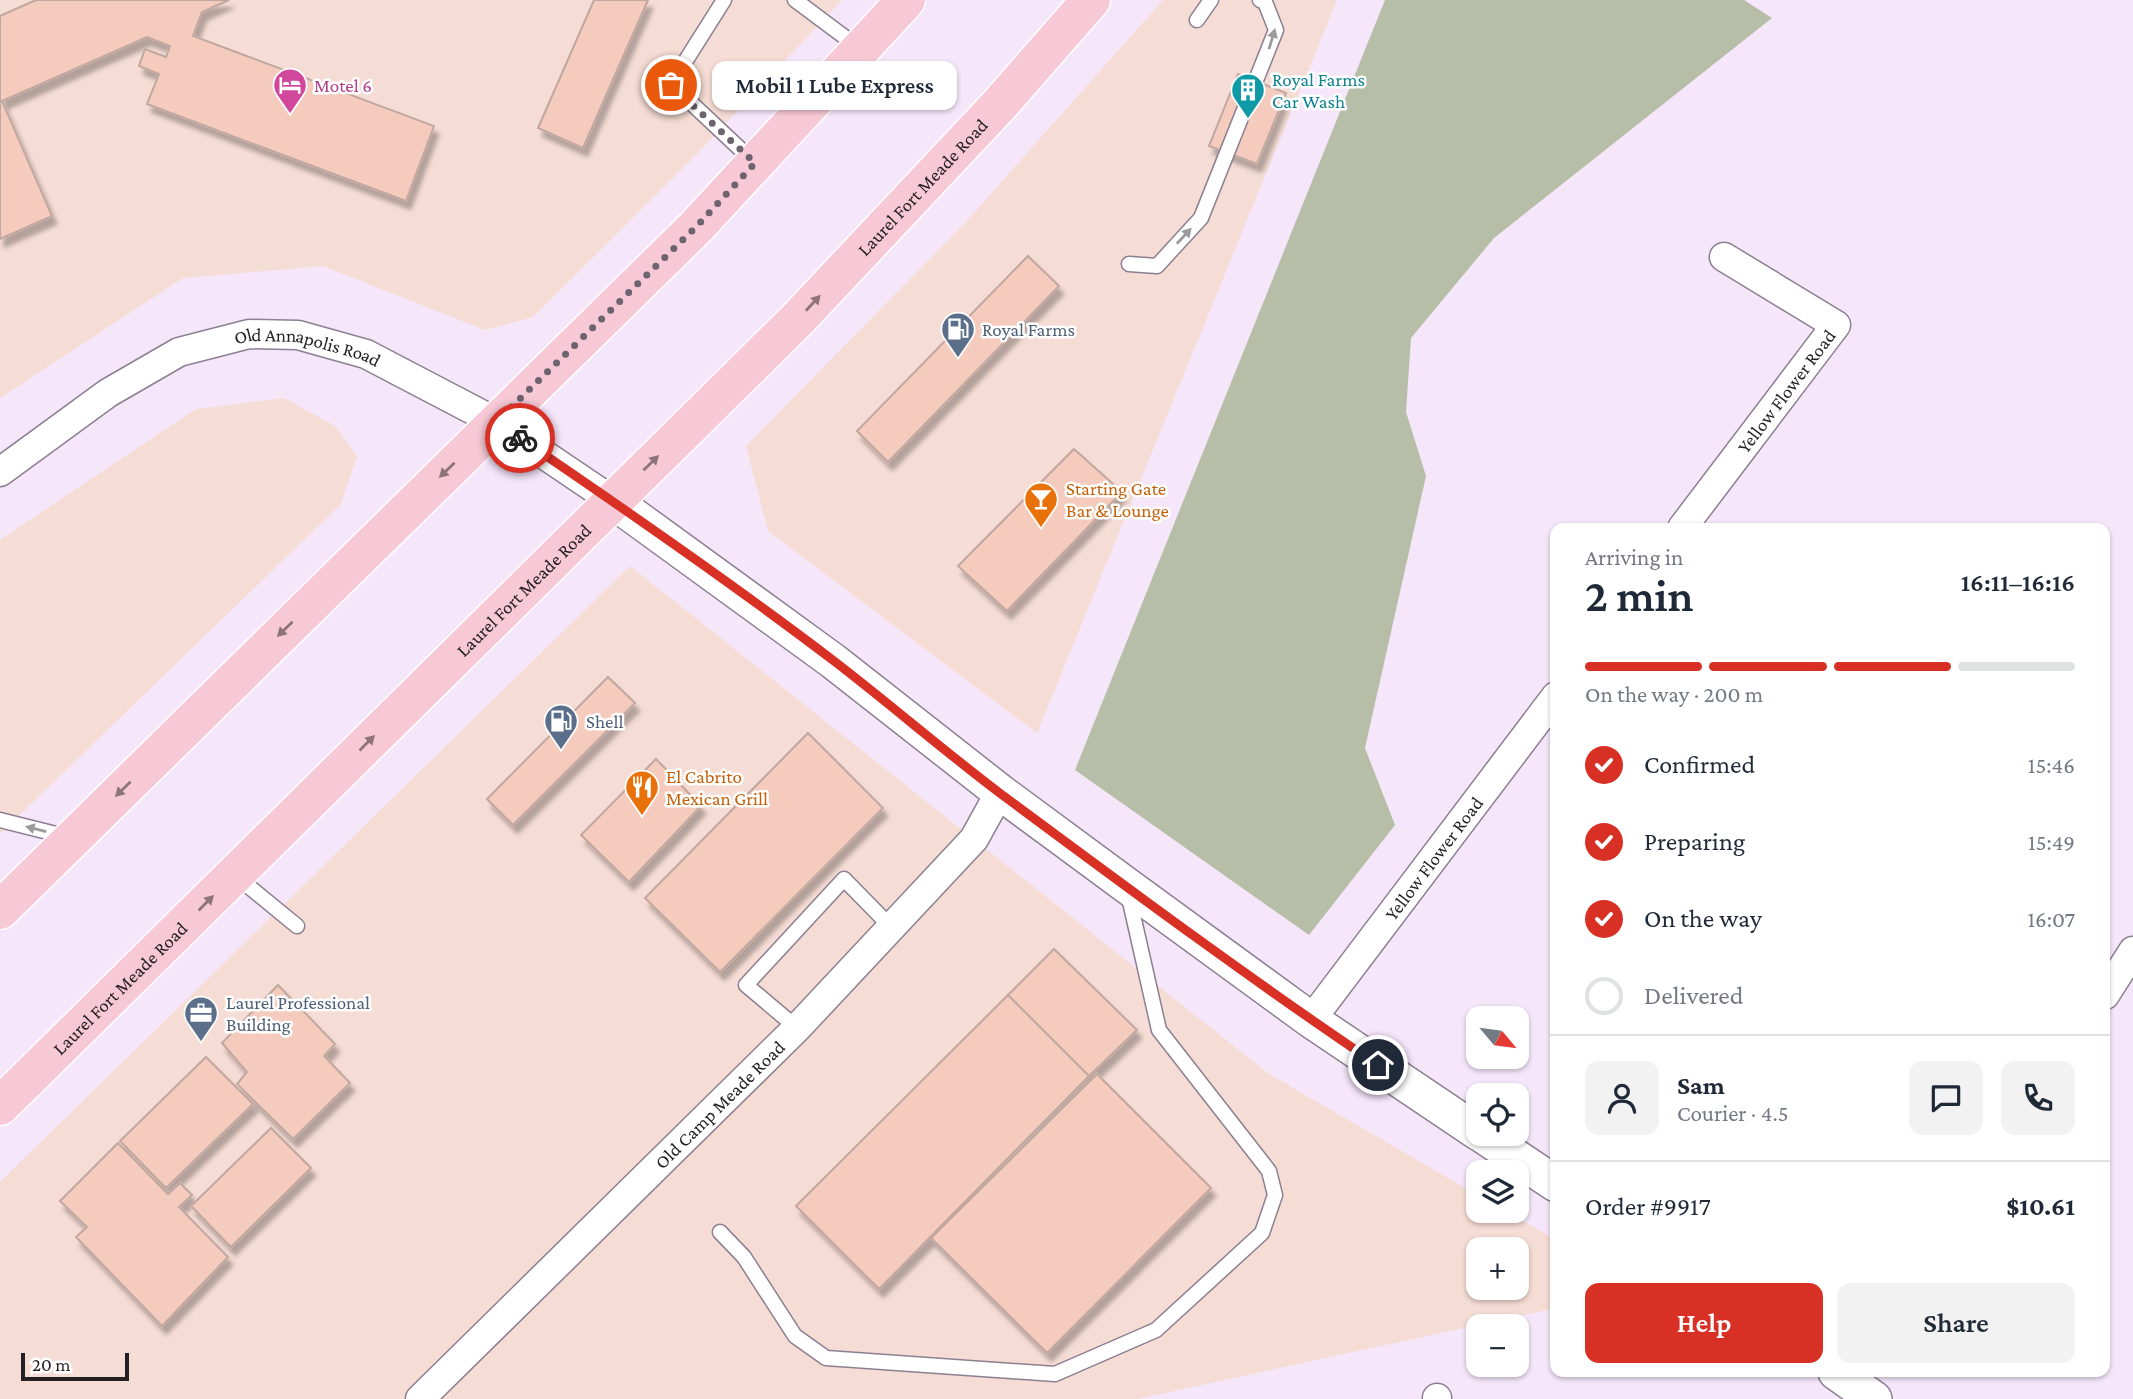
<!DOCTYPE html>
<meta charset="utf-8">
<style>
body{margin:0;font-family:"Crimson Pro",serif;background:#f2f2f3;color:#1f2937;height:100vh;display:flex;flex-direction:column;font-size:26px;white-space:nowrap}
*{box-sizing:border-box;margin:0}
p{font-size:23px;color:#747a83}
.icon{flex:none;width:38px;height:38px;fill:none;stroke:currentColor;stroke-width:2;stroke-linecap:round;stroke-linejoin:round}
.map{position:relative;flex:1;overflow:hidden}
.sheet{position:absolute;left:1550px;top:523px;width:560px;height:854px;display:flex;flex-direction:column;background:#fff;border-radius:14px;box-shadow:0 2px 5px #0004}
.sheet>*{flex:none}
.needle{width:46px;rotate:119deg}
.controls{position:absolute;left:1466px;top:1006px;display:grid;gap:14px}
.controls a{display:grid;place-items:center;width:63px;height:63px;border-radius:14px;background:#fff;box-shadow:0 2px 5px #0004;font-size:35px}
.scale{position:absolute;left:21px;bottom:18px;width:108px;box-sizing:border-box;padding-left:7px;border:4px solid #241e25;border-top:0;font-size:19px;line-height:24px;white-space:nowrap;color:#241e25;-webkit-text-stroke:5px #fff;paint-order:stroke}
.pin{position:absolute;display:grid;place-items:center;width:60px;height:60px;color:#fff;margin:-30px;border:4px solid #fff;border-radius:50%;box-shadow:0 2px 7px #0007}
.courier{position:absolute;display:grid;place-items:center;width:70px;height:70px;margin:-35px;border:5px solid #d93025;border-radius:50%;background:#fff;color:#222;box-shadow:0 2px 9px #0007}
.bubble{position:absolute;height:49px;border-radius:14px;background:#fff;box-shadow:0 2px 5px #0004;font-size:23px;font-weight:600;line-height:49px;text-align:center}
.head em{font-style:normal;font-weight:600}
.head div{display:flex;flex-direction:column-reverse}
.head{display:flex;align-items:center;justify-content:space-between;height:119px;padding:0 35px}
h1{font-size:46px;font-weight:600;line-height:52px}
.bar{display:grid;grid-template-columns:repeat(4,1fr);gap:10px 7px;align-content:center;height:84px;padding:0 35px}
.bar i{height:9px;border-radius:5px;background:#e0e1e3}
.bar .current{background:#d93025}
.bar p{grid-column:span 4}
.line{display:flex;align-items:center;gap:18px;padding:0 35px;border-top:2px solid #e0e1e3}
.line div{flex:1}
.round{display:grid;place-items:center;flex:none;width:74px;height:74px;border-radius:14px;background:#f2f2f3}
ol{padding:0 35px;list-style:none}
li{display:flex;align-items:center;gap:21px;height:77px}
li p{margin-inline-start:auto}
li .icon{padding:7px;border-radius:50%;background:#d93025;color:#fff;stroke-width:4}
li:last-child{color:#747a83}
li i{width:38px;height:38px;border:4px solid #e0e1e3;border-radius:50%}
.action{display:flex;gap:14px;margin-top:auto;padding:14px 35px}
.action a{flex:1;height:80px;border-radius:14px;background:#d93025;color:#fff;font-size:28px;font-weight:600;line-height:80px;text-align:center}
.action a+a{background:#f2f2f3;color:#1f2937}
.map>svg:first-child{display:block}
.commercial{fill:#f5dcd4;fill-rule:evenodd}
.green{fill:#b6bea7}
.building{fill:#f4cbbd;stroke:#c0a79f;stroke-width:2;filter:url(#shadow)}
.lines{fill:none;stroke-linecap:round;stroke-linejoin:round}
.service-casing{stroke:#8c7f91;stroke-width:17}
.minor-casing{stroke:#8c7f91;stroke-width:31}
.tertiary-casing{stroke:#8c7f91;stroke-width:38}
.primary-casing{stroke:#fff;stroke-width:41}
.service{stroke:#fff;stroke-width:14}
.minor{stroke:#fff;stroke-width:28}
.tertiary{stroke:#fff;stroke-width:35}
.primary{stroke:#f7c8d5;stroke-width:38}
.oneway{fill:#9c9a9d}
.oneway2{fill:#8e737d}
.done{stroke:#6d6470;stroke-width:7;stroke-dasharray:0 12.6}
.route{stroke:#d93025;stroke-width:9}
.labels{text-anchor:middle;stroke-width:5;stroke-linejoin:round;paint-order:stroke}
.culture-label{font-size:19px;fill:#0d838f;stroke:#fff;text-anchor:start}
.hotel-label{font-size:19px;fill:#b23c85;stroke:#fff;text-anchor:start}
.street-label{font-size:19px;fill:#241e25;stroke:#fff}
.service-label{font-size:19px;fill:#4e5e75;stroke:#fff;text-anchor:start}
.food-label{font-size:19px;fill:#c56008;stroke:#fff;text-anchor:start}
</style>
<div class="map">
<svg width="2133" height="1399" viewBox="0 0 2133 1399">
<defs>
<filter id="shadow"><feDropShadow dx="4.5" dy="8" stdDeviation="2" flood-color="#0004"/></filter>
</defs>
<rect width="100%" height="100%" fill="#f5e6fa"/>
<path class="commercial" d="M0 0H842L694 157 533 317 485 330 323 266 183 278 0 398Z
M1163 0H1337L1037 733 768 531 746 446 965 223Z
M284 398 335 426 357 456 341 504 0 834V540L196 409Z
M630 566 1269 1074 1479 1196V1211H1505L1556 1240V1308L1137 1399H0V1182ZM1479 1250H1517V1288H1479Z"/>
<path class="green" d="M1385 0H1744L1772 18 1494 238 1411 338 1406 412 1426 476 1365 748 1395 825 1309 935 1075 770Z"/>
<path class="building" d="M36 0H229L202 12 193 36 434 126 406 201 147 104 159 74 139 66 145 49 166 57 170 46 147 37 2 101 52 216 0 239V16Z
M594 0H648L583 148 538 128Z
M1238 74 1286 93 1257 164 1209 146Z
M1028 256 1059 286 888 462 857 431Z
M1074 449 1122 492 1007 611 958 566Z
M608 677 635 703 513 825 487 799Z
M808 733 883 808 720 972 645 898Z
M656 759 701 806 629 882 581 835Z
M1054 949 1137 1030 1089 1076 1008 995Z
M278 985 335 1044 324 1056 350 1083 293 1139 237 1084 247 1072 222 1043Z
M1008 995 1089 1076 879 1289 796 1206Z
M206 1057 253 1104 166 1188 120 1141Z
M1097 1074 1211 1188 1047 1353 931 1238Z
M271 1128 311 1168 231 1247 191 1206Z
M118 1143 168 1194 180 1183 192 1195 179 1207 228 1257 162 1326 76 1237 87 1227 60 1201Z"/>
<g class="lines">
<g class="service-casing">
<path id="service" d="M724 0 671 84 754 162
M795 0 858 47
M1197 20 1211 0
M1129 264 1157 266 1201 218 1276 30 1265 2 1260 0
M0 820 68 837
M236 876 297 926
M797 1028 746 985 844 879 891 927
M720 1232 744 1257 795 1336 826 1358 1055 1374 1156 1330 1262 1233 1275 1195 1269 1171 1159 1030 1128 893"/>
</g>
<g class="minor-casing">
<g id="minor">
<path id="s1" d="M0 472 108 393 179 352 249 334 298 335 366 354 496 422 613 501"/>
<path id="s2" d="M1682 528 1836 325 1724 257"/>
<path d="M2105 995 2133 951"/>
<path id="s3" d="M1311 1020 1556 696"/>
<path id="s4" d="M420 1399 797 1028 974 839 1000 792"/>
<path d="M1437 1399V1398"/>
</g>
</g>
<g class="tertiary-casing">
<path id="tertiary" d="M613 501 833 661 1000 792 1126 885 1311 1020 1479 1133
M1481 1134 1556 1184
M1836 1372 1874 1399"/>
</g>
<g class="primary-casing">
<g id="primary">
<path d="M0 910 696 227 906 0"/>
<path id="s5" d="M0 1106 797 320 1000 104 1091 0"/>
</g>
</g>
<use href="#service" class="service"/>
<use href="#minor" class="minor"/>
<use href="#tertiary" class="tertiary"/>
<use href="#primary" class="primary"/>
</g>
<defs><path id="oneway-solid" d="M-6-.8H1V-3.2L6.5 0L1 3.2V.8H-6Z" transform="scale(1.75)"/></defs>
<g class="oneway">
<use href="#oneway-solid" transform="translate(1272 39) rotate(-73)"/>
<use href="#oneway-solid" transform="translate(1184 236) rotate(-47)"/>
<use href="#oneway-solid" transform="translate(36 829) rotate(-166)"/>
</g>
<g class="oneway2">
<use href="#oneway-solid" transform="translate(813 303) rotate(-47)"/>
<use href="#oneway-solid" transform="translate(651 463) rotate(-44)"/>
<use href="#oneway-solid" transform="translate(447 470) rotate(136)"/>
<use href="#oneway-solid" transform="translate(285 629) rotate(136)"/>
<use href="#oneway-solid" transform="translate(367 743) rotate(-45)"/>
<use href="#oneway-solid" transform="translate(123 789) rotate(136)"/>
<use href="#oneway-solid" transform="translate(206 903) rotate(-45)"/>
</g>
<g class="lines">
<path class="done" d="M520 438 496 422 696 227 755 163 671 85"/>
<path class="route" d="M520 438C626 510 732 583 834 661 890 704 944 751 1001 794 1125 886 1250 979 1378 1065"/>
</g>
<defs>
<g id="hotel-pin" transform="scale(1.75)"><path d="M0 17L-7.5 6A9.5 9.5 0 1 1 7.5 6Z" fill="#d1479c" stroke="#fff"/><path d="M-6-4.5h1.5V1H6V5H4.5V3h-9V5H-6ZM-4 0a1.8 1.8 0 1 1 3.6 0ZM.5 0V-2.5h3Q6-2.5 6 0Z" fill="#fff"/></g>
<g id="building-pin" transform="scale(1.75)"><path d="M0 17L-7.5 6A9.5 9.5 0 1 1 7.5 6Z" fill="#0f9aa8" stroke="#fff"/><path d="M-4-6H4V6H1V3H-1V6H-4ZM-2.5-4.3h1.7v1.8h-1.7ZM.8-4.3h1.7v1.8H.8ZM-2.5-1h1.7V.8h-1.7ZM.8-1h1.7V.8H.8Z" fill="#fff"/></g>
<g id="fuel-pin" transform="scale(1.75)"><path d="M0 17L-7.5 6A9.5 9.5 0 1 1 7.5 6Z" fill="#5c6f8a" stroke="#fff"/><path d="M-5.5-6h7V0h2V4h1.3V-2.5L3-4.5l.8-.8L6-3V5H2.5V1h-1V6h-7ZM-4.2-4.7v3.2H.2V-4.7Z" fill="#fff"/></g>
<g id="bar-pin" transform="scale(1.75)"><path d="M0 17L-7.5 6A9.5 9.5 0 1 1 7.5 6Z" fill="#e8710a" stroke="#fff"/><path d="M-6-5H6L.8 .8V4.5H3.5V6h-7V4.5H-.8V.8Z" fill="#fff"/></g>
<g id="restaurant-pin" transform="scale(1.75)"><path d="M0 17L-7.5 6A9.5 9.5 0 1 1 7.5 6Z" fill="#e8710a" stroke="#fff"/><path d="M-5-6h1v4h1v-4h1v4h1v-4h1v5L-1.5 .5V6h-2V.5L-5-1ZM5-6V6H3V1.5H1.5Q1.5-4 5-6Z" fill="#fff"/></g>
<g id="office-pin" transform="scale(1.75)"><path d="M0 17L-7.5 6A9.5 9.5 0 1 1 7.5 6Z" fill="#5c6f8a" stroke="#fff"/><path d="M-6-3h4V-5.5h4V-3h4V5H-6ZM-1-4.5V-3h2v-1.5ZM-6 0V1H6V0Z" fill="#fff"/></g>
</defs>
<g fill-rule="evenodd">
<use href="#hotel-pin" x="290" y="85"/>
<use href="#building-pin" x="1248" y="90"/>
<use href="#fuel-pin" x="958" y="329"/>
<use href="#bar-pin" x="1041" y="499"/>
<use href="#fuel-pin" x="561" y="721"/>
<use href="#restaurant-pin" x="642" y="787"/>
<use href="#office-pin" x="201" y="1013"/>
</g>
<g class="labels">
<g class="culture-label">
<text x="1272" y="86">Royal Farms<tspan x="1272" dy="22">Car Wash</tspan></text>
</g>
<g class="hotel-label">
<text x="314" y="92">Motel 6</text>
</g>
<g class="street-label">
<text dy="7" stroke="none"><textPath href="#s5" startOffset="1302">Laurel Fort Meade Road</textPath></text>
<text dy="7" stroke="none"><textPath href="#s1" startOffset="348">Old Annapolis Road</textPath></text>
<text dy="7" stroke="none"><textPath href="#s2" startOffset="172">Yellow Flower Road</textPath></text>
<text dy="7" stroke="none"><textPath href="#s5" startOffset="735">Laurel Fort Meade Road</textPath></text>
<text dy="7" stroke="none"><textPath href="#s3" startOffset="203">Yellow Flower Road</textPath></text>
<text dy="7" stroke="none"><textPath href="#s5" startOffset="168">Laurel Fort Meade Road</textPath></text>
<text dy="7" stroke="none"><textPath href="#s4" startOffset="420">Old Camp Meade Road</textPath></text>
</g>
<g class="service-label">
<text x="982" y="336">Royal Farms</text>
<text x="586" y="728">Shell</text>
<text x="226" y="1009">Laurel Professional<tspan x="226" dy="22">Building</tspan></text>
</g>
<g class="food-label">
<text x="1066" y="495">Starting Gate<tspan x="1066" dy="22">Bar &amp; Lounge</tspan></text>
<text x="666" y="783">El Cabrito<tspan x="666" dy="22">Mexican Grill</tspan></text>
</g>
</g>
</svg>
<div class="controls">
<a><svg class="needle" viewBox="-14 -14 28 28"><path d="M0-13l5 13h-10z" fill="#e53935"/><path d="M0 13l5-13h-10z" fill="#747a83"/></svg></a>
<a><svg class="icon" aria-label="locate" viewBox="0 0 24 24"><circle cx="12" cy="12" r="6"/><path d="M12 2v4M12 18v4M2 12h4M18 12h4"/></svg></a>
<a><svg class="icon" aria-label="layers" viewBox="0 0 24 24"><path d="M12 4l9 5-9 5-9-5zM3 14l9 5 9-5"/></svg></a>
<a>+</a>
<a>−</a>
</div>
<div class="scale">20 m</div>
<div class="pin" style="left:671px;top:85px;background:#ea580c"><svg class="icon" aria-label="bag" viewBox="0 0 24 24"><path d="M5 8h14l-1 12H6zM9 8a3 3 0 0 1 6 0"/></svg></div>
<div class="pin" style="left:1378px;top:1065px;background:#1f2937"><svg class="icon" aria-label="home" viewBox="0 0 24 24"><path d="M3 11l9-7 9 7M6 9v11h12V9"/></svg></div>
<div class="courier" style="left:520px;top:438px"><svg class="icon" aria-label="bike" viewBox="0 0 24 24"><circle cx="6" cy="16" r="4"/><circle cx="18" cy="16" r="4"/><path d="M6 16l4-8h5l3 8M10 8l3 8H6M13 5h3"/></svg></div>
<div class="bubble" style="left:712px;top:61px;width:245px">Mobil 1 Lube Express</div>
<section class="sheet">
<div class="head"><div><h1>2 min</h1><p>Arriving in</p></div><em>16:11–16:16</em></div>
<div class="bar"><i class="current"></i><i class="current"></i><i class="current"></i><i></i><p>On the way · 200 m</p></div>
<ol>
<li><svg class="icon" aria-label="check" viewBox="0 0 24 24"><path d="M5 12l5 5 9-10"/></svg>Confirmed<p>15:46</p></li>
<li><svg class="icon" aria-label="check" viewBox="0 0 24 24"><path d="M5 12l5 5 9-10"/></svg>Preparing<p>15:49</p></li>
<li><svg class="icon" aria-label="check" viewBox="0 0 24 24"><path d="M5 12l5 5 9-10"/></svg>On the way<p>16:07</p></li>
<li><i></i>Delivered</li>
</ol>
<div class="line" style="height:126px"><a class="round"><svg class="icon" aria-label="person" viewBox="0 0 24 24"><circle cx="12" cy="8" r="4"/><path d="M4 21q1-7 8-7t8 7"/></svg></a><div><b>Sam</b><p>Courier · 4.5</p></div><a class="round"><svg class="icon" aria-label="chat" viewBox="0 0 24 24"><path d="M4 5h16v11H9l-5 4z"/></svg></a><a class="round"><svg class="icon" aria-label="phone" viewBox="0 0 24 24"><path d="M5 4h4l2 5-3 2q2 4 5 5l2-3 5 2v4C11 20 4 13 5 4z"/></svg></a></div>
<div class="line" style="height:91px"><div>Order #9917</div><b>$10.61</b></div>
<div class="action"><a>Help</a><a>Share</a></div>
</section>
</div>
